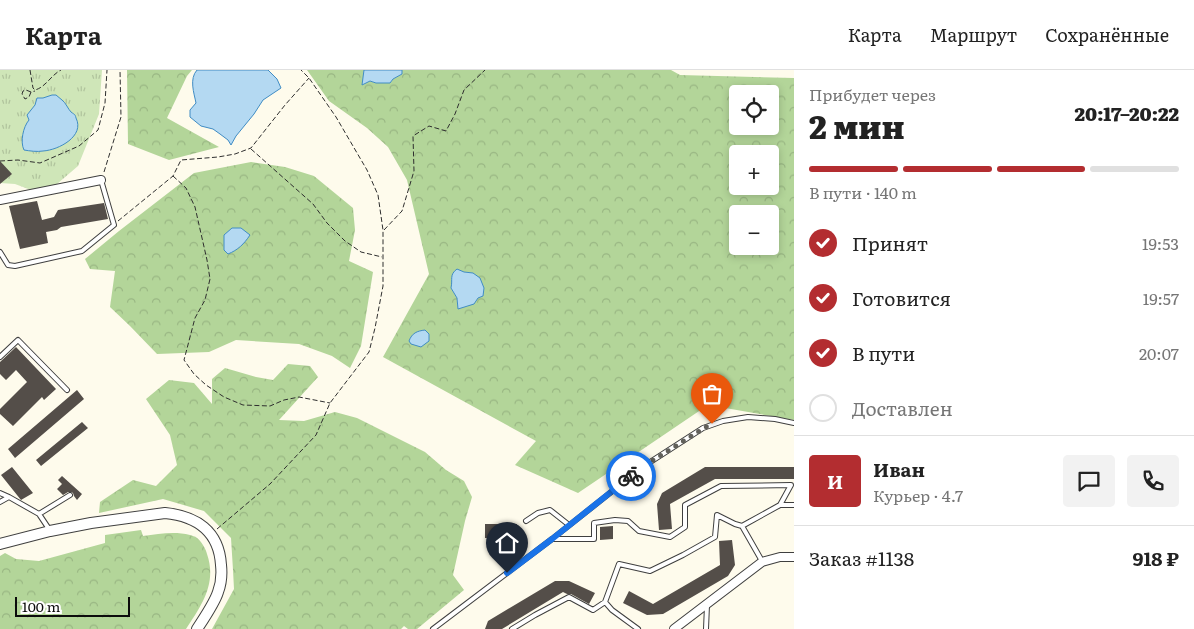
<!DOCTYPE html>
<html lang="ru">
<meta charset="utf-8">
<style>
body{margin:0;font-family:Literata,serif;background:#f2f2f2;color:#222;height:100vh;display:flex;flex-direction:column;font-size:19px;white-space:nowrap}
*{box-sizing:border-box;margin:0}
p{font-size:16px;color:#767676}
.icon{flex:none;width:28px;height:28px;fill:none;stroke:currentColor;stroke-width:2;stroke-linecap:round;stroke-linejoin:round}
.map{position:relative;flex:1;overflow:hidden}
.panel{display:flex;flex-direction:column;background:#fff;width:400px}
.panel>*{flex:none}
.tools{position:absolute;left:729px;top:15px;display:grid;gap:10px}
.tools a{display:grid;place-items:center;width:50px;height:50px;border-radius:5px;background:#fff;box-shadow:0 2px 8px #0003;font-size:25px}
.scale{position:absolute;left:15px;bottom:12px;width:115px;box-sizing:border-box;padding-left:5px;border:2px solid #0c0c0c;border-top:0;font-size:14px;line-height:18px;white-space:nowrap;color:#0c0c0c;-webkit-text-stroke:4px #fff;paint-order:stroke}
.pin{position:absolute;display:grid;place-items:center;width:42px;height:42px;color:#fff;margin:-51px -21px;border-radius:50% 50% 50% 0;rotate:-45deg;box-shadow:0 0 5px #0007}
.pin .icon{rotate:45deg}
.courier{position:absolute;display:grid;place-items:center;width:50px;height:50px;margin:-25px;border:4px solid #1a73e8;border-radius:50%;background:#fff;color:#222;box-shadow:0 1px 6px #0007}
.headline em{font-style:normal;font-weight:800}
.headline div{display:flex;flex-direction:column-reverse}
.headline{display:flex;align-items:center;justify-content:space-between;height:85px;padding:0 15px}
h1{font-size:32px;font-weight:800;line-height:38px}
.bar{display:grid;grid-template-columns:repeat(4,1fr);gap:8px 5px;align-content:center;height:60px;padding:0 15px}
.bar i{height:6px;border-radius:4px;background:#e0e0e0}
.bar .selected{background:#b32d30}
.bar p{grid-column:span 4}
.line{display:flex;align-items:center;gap:12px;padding:0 15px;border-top:1px solid #e0e0e0}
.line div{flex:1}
.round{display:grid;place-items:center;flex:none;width:52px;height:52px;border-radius:5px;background:#f2f2f2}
ol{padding:0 15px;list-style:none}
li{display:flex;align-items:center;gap:15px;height:55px}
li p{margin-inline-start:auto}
li .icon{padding:5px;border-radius:50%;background:#b32d30;color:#fff;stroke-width:4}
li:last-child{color:#767676}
li i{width:28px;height:28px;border:2px solid #e0e0e0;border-radius:50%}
header{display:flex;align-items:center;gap:30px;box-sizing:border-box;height:70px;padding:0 25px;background:#fff;border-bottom:1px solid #e0e0e0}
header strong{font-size:24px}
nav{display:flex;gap:28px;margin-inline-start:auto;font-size:18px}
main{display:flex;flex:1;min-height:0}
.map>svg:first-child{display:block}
.forest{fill:url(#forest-crowns);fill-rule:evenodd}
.park{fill:url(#park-tufts)}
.water{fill:#b4d9f2;stroke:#408cc4}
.building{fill:#544e49}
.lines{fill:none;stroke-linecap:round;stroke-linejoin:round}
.service-casing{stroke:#3f3f3f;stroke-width:6}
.minor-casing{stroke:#3f3f3f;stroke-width:10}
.tertiary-casing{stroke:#3f3f3f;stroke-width:12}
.path{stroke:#2e2e2e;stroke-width:1;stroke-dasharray:5 2.5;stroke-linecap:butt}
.service{stroke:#fff;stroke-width:4}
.minor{stroke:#fff;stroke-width:8}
.tertiary{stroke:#fff;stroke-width:10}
.done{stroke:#61605a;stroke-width:5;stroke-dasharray:0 9}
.route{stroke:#1a73e8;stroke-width:6}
</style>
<header>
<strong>Карта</strong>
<nav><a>Карта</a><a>Маршрут</a><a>Сохранённые</a></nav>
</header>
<main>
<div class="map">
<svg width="794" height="559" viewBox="0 0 794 559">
<defs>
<pattern id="forest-crowns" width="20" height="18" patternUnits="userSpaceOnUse" patternTransform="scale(1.25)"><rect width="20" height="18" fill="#b3d599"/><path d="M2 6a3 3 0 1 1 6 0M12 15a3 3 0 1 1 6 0" fill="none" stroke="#99b683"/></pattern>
<pattern id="park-tufts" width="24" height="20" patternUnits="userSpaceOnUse" patternTransform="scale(1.25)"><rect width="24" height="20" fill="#cfe6b8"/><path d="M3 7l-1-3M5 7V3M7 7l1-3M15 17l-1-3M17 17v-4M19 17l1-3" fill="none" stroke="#b1c49d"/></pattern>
</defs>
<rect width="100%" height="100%" fill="#fefbec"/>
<path class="forest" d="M127 0H192L187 6 167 48 219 77 169 90 128 74Z
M307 0H364L363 14 370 11 376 13H390L393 9 402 4V0H671L680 5 794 8V350L708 335 578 423 515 395 536 371 383 287 429 204 407 110 388 77 367 58 329 31ZM738 24H770V56H738ZM738 84H770V116H738ZM738 144H770V176H738ZM464 202C477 204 479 207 484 218L468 236 463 237 457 234V228L451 218 452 213Z
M251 92 285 97 314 106 353 138 355 160 349 191 373 202 361 276 350 298 332 286 299 274 236 270 209 282 157 284 130 256 110 237 115 201 90 199 85 189 119 161 194 103Z
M288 294 310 296 318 307 279 350 304 351 335 342 357 348 425 382 446 400 464 411 472 427 465 451 453 505 464 520 417 559H408L404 556 401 559H212L234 519 233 500 231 468 204 441 163 429 99 443 100 432 133 410 156 416 177 395 170 365 146 329 169 310 194 313 212 334V309L225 298 256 307 273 310Z
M141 460 143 466C159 464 174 461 190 465 192 466 195 466 197 468 201 471 206 479 207 484 217 513 202 535 186 559H0V486L5 483 16 489 39 491 105 473V465Z"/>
<path class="park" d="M0 0H102L99 44 78 96 57 114 45 119 31 120 15 114 0 113Z"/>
<path class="water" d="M197 0H268L277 9 281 18 263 30 254 44 236 66 231 75 228 70 220 64 213 59 201 56 190 47V40L196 33C194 23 189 9 197 0Z
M364 0H402V4L393 9 390 13H376L370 11 362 15Z
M52 25H56C58 27 60 28 62 30 66 33 68 39 71 42 75 45 75 44 76 48 85 66 59 80 43 81 37 82 30 81 24 80 20 72 23 57 29 50L27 45 35 35 37 28H43Z
M232 158H241L250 165C244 174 238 180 228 184L224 180V165Z
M457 199 464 202 473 203 480 208 484 218 483 226 478 228 474 234 458 239 457 228 451 218C453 209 449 205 457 199Z
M425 260 429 264V271L421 277 411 274 409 271C412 263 417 261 425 260Z"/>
<path class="building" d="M0 91 12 104 0 114Z
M37 131 42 150 54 147 58 140 104 133 108 149 61 157 57 160 46 162 48 173 20 179 9 136Z
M16 277 56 319 44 330 42 327 13 356 0 344V339L27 312 16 300 6 310 0 304V292Z
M77 320 84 329 15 388 8 379Z
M82 352 88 358 41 396 36 390Z
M12 397 33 423 21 430 1 405Z
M705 397H794V409H715L670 434 672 459 659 460 657 434 662 423Z
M62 406 82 424 77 430 74 426 73 423 71 422H68L63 425 57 419 62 414 58 410Z
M485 454H517V467L485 468Z
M613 456V469L600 470V457Z
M732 470 735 495 728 506 663 544 647 545 623 533 629 521 653 534 720 495 719 471Z
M555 511H569L595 523 589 534 571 524H567L563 522 502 559H485L488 551Z"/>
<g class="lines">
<g class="service-casing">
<path id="service" d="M0 182 8 195 15 196 82 181 114 155 101 110
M0 287 18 270 67 320
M0 423 9 427
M0 432 9 427 39 444 70 425
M39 444 49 459
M526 451 538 443 550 440 569 455
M742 456 762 491
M552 469H594V453L615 450 628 451 639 461 670 467 685 457V435L721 416 791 415 780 435
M605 532 619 494 650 501 683 485 715 467 717 445 735 454 742 456 780 435H794
M433 559 552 469 644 396 703 358 723 351 748 347 775 349 794 353
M512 559 535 545 569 527 593 540 605 532 612 540 638 559
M706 559 707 535"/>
</g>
<g class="minor-casing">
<path id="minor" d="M0 130 101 110
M674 559 762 492 780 487H794"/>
</g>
<g class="tertiary-casing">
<path id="tertiary" d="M0 474 50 461 91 453 165 443C196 446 219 461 221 495 222 504 221 514 218 522 215 532 203 550 197 559"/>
</g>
<path class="path" d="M30 0 33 18 35 20C46 17 51 5 61 0
M31 22 26 20 23 21 22 24 25 29 29 27 31 22 35 21
M251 79 313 134 327 153 345 171 361 182 382 187
M0 91 18 90 40 93 79 76 98 60 105 33 107 0
M104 102 121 47 120 0
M173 106 186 118 195 137 207 190 210 209 205 230 195 248 184 290 194 304 206 315 224 327 243 335 270 336 284 330 299 327 330 333
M118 151 173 106 181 90 218 87 235 84 251 78 285 35 309 8
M384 160 402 141 414 101 413 66 429 56 446 61 455 44 464 20 485 0
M217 459 270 414 316 365 330 333 369 282 375 258 383 216V160L378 125 367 100 336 47 309 8 301 0"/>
<use href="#service" class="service"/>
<use href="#minor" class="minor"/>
<use href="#tertiary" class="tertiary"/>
</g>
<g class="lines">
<path class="done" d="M631 406 644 396 704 358 712 354"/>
<path class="route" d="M507 503 552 469 631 406"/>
</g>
</svg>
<div class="tools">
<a><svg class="icon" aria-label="locate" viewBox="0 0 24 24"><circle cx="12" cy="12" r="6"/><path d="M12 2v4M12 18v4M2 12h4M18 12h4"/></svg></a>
<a>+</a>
<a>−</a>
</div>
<div class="scale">100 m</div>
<div class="pin" style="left:712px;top:354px;background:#ea580c"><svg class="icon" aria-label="bag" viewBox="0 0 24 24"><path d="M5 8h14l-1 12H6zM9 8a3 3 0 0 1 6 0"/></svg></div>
<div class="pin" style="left:507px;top:503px;background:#1f2937"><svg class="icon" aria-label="home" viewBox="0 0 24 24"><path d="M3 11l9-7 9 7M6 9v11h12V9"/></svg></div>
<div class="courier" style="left:631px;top:406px"><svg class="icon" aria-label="bike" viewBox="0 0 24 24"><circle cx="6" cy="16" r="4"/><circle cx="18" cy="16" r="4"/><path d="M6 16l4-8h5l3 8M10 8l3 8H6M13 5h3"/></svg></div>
</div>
<section class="panel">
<div class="headline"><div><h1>2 мин</h1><p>Прибудет через</p></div><em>20:17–20:22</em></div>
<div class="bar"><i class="selected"></i><i class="selected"></i><i class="selected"></i><i></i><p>В пути · 140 m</p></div>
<ol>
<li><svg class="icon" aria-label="check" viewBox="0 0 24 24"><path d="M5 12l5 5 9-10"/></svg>Принят<p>19:53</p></li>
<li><svg class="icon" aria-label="check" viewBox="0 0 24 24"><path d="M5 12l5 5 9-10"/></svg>Готовится<p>19:57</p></li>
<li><svg class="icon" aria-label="check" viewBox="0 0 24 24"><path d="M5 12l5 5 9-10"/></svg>В пути<p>20:07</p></li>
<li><i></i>Доставлен</li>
</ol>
<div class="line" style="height:90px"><b class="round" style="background:#b32d30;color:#fff">И</b><div><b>Иван</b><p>Курьер · 4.7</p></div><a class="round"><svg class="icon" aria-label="chat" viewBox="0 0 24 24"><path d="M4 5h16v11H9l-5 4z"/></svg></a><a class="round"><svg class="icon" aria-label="phone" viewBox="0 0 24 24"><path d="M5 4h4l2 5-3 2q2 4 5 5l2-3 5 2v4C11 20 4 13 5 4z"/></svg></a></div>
<div class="line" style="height:65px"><div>Заказ #1138</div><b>918 ₽</b></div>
</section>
</main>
